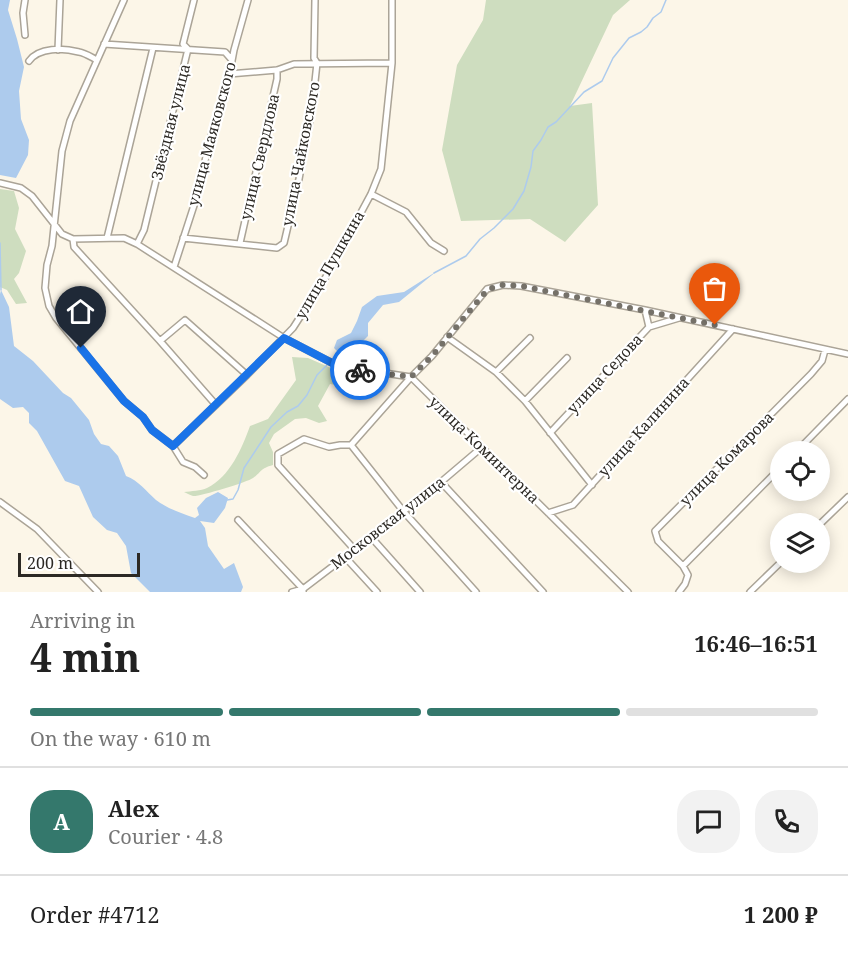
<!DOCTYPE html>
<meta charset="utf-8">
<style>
body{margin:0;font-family:"Noto Serif",serif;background:#f2f2f2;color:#222;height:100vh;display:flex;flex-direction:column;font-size:22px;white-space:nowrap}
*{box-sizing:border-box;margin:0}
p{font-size:20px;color:#767676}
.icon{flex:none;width:33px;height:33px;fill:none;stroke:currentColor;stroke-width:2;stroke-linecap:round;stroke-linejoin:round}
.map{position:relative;height:592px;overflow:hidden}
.side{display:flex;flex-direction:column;background:#fff;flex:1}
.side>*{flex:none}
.controls{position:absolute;left:770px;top:441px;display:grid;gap:12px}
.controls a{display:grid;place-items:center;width:60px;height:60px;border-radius:50%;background:#fff;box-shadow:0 3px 15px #0003;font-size:30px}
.scale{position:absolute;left:18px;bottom:15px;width:122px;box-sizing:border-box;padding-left:6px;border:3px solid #2c2924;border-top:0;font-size:16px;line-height:21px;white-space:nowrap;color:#2c2924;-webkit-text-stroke:4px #fff;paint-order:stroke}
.pin{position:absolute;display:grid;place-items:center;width:51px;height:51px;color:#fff;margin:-62px -26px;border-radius:50% 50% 50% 0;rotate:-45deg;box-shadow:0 0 6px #0007}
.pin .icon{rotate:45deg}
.courier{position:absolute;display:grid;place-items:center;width:60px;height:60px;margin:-30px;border:4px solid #1a73e8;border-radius:50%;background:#fff;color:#222;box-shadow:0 2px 8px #0007}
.overview em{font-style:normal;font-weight:700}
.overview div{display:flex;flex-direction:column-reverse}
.overview{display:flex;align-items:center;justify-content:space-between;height:102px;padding:0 30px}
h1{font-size:39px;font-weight:700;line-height:45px}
.bar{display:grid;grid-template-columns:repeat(4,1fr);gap:9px 6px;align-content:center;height:72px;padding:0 30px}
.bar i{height:8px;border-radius:4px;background:#e0e0e0}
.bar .selected{background:#34786c}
.bar p{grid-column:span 4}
.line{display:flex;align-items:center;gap:15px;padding:0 30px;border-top:2px solid #e0e0e0}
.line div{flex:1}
.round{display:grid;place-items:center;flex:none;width:63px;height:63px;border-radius:24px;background:#f2f2f2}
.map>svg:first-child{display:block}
.green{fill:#ceddbf}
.water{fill:#adcbed}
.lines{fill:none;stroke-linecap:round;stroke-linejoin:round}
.stream{stroke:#adcbed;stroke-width:1.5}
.minor-casing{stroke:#aba497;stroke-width:8}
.minor{stroke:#fff;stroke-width:5}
.done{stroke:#757169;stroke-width:6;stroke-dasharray:0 10.8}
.route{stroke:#1a73e8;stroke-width:8}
.labels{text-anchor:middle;stroke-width:4.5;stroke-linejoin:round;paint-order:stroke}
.street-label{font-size:15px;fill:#2c2924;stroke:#fff}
</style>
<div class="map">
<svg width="848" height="592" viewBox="0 0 848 592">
<rect width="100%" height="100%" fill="#fcf6e8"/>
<path class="green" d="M486 0H630L613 15 570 106 592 103 598 205 565 242 530 219 461 221 442 150 457 65 483 20Z
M0 189 14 191 19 208 15 229 26 251 19 273 14 279 27 303 16 304 7 290 0 287Z
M292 357 308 358 331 368 346 370 361 375 365 383 361 389 330 384 318 406 327 421 319 423 306 418 295 419 274 434 269 443 273 452V465C259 469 263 471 253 478 248 482 198 497 193 496 189 495 187 493 184 492 191 491 201 491 207 488 230 477 242 448 250 426L268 419 296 380Z"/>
<path class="water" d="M0 0H10L8 10 17 39 24 67 19 91 21 119 29 140 28 155 16 178 0 175Z
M437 271 399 302 383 305 368 323V336L351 353H339L334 348 337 340 351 333 357 321 362 307 377 296 404 292Z
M1 290 9 307 14 346 33 361 63 393 71 398 89 420 94 434 101 444 109 446 118 456 126 476C139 481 146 491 156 500 168 509 181 513 195 518L199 515 197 508 206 498 218 492 228 498 225 508 214 523 200 521 205 528 208 546 224 569 234 563 243 587 241 592H150L131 573 126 546 117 533 107 530 93 517 79 486 65 481 37 431 29 423V413L23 407 13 408 0 399V294Z"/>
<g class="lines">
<path class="stream" d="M0 243 1 290
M434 273 466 256 480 239 494 228 513 209 524 191 531 167 533 151 541 140 548 127 556 122 584 92 602 81 613 58 629 38 641 32 647 27 653 18 661 12 666 0
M332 361 339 353
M227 500 233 499 238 490 244 468 271 427 287 412 298 406 307 395 317 375 328 364"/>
<g class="minor-casing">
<path id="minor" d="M124 0 70 121 62 151 52 246 47 265 45 288 49 306 56 318 124 401 143 417 152 430 173 446 183 462 195 467 204 475
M25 35 23 13 25 0
M104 44 225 52 232 60
M58 50 60 0
M29 61C39 47 63 48 79 52 85 53 91 57 97 60
M229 74 277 70 294 64 392 63
M0 183 21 188 32 196 62 234 73 239 124 238 137 244 284 338 338 366 411 377 628 592
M371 194 406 212 431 243 444 251
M107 238 153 48
M183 238 277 248 284 243 299 179 312 109 317 63 314 58 315 0
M73 239 74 247 160 341 216 405
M240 243 277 79V70
M137 244 144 230 188 49 183 44 194 0
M174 267 199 190 209 142 217 119 228 82 234 50 248 0
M649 327 679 318
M447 337 496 372 525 401 592 485
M160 341 185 320 247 375
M496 372 530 338
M525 401 567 358
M550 433 649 327 645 310
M351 445 411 377 432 356 487 289 503 285 521 286 645 310 848 354
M351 445H340L329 447 304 439 278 454V465L354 549
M351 445 404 512 476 592
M173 446 247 375 293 328 329 272 371 194 381 169 392 63V0
M796 452 848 399
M441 482 543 592
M0 502 37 529 98 592
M548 513 573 505 733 329
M238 520 303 589V592
M819 525 848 497
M371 537 420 592
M345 557 377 592
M683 566 780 468
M292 592 303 589 345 557 441 482 481 448
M679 592 685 584 688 575 683 566 658 541 655 531 811 374 822 361 825 350
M750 592 781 562"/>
</g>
<use href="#minor" class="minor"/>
</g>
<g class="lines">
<path class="done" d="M360 370 411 377 432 356 488 289 503 285 521 286 715 325"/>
<path class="route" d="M81 348 124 401 143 417 152 430 173 446 284 338 338 366 360 370"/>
</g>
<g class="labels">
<g class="street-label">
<text transform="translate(171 122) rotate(-76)" y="5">Звёздная улица</text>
<text transform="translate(212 134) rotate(-75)" y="5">улица Маяковского</text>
<text transform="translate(301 154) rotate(-79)" y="5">улица Чайковского</text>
<text transform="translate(260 157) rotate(-77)" y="5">улица Свердлова</text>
<text transform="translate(330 265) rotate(-60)" y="5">улица Пушкина</text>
<text transform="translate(605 374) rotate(-47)" y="5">улица Седова</text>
<text transform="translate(644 427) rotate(-48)" y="5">улица Калинина</text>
<text transform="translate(484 450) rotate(44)" y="5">улица Коминтерна</text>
<text transform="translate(727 459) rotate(-45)" y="5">улица Комарова</text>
<text transform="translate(388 523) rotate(-38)" y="5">Московская улица</text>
</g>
</g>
</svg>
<div class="controls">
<a><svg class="icon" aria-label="locate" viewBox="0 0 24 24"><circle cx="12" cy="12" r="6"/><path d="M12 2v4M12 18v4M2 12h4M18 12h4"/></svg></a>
<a><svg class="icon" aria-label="layers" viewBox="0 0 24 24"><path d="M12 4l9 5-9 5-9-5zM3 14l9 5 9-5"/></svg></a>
</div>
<div class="scale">200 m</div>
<div class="pin" style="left:715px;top:325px;background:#ea580c"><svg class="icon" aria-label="bag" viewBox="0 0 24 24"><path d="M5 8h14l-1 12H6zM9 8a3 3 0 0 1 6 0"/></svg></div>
<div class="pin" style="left:81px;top:348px;background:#1f2937"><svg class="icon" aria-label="home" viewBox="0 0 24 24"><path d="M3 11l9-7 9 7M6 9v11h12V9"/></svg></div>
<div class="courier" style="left:360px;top:370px"><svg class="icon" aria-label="bike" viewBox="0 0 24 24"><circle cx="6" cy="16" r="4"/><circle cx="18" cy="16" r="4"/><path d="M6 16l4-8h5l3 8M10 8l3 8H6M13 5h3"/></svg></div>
</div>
<section class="side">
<div class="overview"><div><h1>4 min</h1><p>Arriving in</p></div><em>16:46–16:51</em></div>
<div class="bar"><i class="selected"></i><i class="selected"></i><i class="selected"></i><i></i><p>On the way · 610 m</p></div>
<div class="line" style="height:108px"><b class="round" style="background:#34786c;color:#fff">A</b><div><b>Alex</b><p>Courier · 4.8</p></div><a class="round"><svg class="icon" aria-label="chat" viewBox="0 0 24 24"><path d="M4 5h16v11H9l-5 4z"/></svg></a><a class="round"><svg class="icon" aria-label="phone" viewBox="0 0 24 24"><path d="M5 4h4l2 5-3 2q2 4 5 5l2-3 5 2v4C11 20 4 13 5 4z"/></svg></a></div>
<div class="line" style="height:78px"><div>Order #4712</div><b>1 200 ₽</b></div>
</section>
